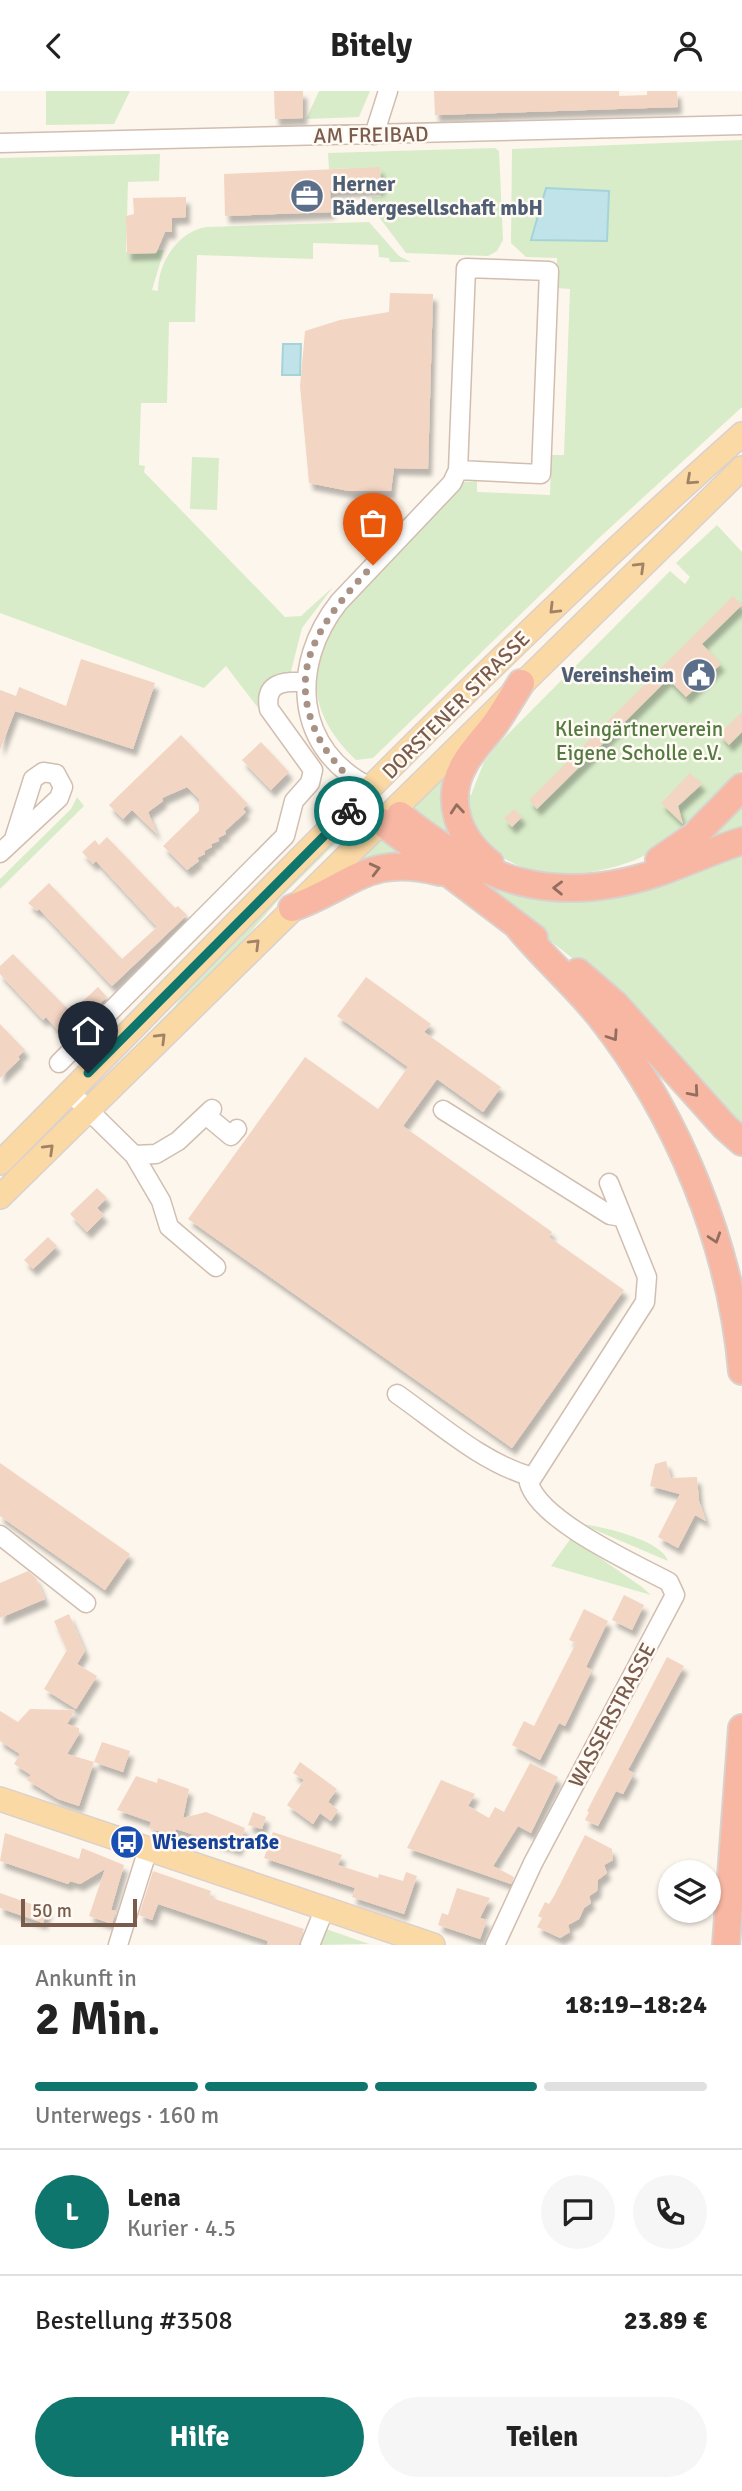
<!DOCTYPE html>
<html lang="de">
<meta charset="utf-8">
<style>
body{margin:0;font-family:Signika,sans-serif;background:#f6f6f6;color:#222;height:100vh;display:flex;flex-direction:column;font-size:26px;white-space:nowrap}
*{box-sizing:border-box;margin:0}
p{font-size:23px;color:#767676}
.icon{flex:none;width:38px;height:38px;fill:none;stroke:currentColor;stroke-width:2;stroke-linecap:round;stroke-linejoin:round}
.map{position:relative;height:1854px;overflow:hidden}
.side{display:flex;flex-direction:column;background:#fff;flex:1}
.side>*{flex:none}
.controls{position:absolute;left:658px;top:1769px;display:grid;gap:14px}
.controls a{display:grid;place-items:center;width:63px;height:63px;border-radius:50%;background:#fff;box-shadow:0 2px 5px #0004;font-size:35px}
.scale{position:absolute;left:21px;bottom:18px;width:116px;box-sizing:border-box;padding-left:7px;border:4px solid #7a5c4d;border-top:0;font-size:19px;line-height:24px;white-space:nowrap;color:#7a5c4d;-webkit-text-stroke:5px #fffaf3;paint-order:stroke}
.pin{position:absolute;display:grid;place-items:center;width:60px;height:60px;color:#fff;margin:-72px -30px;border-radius:50% 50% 50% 0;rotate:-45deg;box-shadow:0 0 7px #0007}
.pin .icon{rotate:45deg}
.courier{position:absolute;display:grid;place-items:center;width:70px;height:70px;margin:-35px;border:5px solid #0f766e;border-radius:50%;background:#fff;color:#222;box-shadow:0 2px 9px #0007}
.headline em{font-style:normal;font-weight:700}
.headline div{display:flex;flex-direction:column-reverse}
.headline{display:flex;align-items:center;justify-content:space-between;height:119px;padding:0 35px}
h1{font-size:46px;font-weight:700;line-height:52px}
.bar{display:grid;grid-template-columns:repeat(4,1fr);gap:10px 7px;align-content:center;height:84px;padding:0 35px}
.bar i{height:9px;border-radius:5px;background:#e0e0e0}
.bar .current{background:#0f766e}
.bar p{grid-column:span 4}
.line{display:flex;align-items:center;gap:18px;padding:0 35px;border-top:2px solid #e0e0e0}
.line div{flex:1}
.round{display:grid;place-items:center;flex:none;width:74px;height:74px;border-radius:37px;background:#f6f6f6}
.button{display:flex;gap:14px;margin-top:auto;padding:14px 35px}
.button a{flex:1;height:80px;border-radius:42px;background:#0f766e;color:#fff;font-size:28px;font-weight:700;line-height:80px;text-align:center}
.button a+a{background:#f6f6f6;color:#222}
header{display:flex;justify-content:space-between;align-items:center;height:91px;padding:0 35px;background:#fff;font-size:32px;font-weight:700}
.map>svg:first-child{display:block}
.green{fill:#d8ecc9}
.water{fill:#bfe3e8;stroke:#a5d3da;stroke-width:2}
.building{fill:#f3d5c3;filter:url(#shadow)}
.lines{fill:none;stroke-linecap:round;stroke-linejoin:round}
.minor-casing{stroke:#d1beb0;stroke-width:21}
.major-casing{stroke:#dad1cd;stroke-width:26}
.highway-casing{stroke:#dad1cd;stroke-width:30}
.minor{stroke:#fff;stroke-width:18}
.major{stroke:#fbd9a5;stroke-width:23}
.highway{stroke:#f7b7a3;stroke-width:26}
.oneway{stroke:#a18267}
.oneway2{stroke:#936e5e}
.done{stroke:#a89285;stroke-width:7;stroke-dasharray:0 12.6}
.route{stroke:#0f766e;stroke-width:9}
.labels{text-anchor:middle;stroke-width:5;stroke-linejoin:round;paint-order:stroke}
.street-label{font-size:21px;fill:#7a5c4d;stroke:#fffaf3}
.service-label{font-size:21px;font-weight:bold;fill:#4e5e75;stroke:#fffaf3;text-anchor:start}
.park-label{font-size:21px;fill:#537a41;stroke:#fffaf3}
.transit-label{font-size:21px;font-weight:bold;fill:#164399;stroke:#fffaf3;text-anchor:start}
</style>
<header><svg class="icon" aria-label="back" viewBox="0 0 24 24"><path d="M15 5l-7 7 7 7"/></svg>Bitely<svg class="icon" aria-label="person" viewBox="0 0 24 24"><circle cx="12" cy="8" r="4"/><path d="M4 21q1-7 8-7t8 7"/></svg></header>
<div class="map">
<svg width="742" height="1854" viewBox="0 0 742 1854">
<defs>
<filter id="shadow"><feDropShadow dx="4" dy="7" stdDeviation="2" flood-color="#0004"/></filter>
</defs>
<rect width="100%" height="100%" fill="#fdf6ec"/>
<path class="green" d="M46 0H130L114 33 46 34Z
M319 0H370L359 26 306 28Z
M742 49V316L600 446 373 667 356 669C276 592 332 527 393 464 416 440 440 415 464 391L477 390V401L550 404 551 364H564L570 198 556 197 557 167 526 166 511 152 512 58Z
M495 57 499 60 503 149 497 160 488 165 406 162 379 126 372 122V106H381L380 77 329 78 328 62Z
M160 63 159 90 128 91 126 161 164 159 152 199 158 200C158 172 177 141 206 136L369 131 399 165 411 171H390L389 167 379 166 378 154 313 152V168L197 164 195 231H169L167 312H141L139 374 145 375 144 381 285 526 301 525 333 496 302 537 290 584C267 581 251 600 262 622L226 575 204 597 0 522V67Z
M192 366 219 367 217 419 190 418Z
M717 434 742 461V679C717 708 692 735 660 756 598 796 476 800 467 704H471L484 671 497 654 670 480 685 493 690 486 676 472Z
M456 670 467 762 409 717Z
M77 706 84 715 0 798V788L71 718Z
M742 706V739L719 748 697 749Z
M349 734 350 738 280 807 228 867 106 988 105 986 175 915 191 892Z
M409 739 516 801 742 754V1044L576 870Z
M381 744 414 767 344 785Z
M581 1433C601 1435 662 1449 668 1470Z
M571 1447 642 1496 651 1504 551 1475Z
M323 1837 369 1853 316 1854Z"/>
<path class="water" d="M546 97 609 100 607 150 531 149Z
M283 253H301L300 284H282Z"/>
<path class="building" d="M274 0H303V27L275 28Z
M434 0H619V5L647 4V0H677L678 16 435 24Z
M380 76 381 98 330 100 331 121 225 125 224 83Z
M186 106V126L172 127V141H165L156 162 127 163 126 125 134 123 133 107Z
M390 202 433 203 428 378 394 377 391 400H349L309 392 300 295 305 240 340 229 389 221Z
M733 505 742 514 702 553 721 573 686 606 668 588 537 718 529 709Z
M81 568 155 592 133 658 15 620 0 659V599L16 605 19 596 66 615Z
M742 621V641L729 654 719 643Z
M181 644 248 713 243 718 246 721 225 740 226 743 218 747 219 750 211 753 212 756 204 760 205 763 197 767 199 770 187 779 163 755 199 720V708L187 696 162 707 163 710 148 721 157 743 132 719 123 728 109 714Z
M261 651 289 681 271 699 242 669Z
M690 682 702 693 678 715 683 733 661 712Z
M514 718 522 726 512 736 504 727Z
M107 746 175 817 178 815 187 824 112 895 39 818 37 820 28 812 49 792 122 868 157 836 96 770 93 773 82 761 95 749 99 754Z
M13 863 71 921 98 896 107 906 64 946 46 926 43 929 0 883V875Z
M366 886 431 933 424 941 501 996 483 1021 437 988 403 1035 552 1141 549 1146 624 1199 512 1357 188 1128 305 966 378 1018 408 976 337 925Z
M0 933 25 959 18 966 20 968 0 987Z
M97 1097 107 1107 97 1117 104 1124 87 1141 70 1123Z
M48 1146 57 1155 33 1178 24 1169Z
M666 1370 671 1387 697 1386 699 1410 706 1430 695 1424 678 1457 658 1446 680 1403 650 1395 655 1373Z
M0 1372 130 1463 105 1499 0 1425Z
M28 1480 36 1487 45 1508 0 1527V1492Z
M624 1504 644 1514 632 1539 612 1529Z
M584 1518 608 1530 586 1576 592 1579 565 1635 559 1632 540 1669 512 1654 524 1630 534 1635 576 1552 569 1549Z
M69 1523 85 1560 77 1573 97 1585 76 1618 44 1598 67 1559 54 1530Z
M667 1566 684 1575 628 1679 634 1682 623 1703 616 1700 598 1735 585 1729 589 1721 587 1720Z
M30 1618 75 1619 67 1633 79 1637V1643L67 1663 94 1671 79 1715 58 1708 27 1689 31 1684 14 1673 20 1663 0 1650V1620L18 1631Z
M102 1651 130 1660 123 1681 94 1671Z
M300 1671 337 1698 328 1711 338 1719 331 1730 320 1722 313 1733 287 1714 304 1689 293 1682Z
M530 1672 558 1686 531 1742 518 1735 493 1775 514 1786 511 1793 407 1757 441 1689 475 1703 468 1715 489 1727 495 1716 504 1721Z
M136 1685 157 1692 158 1687 189 1698 183 1727 206 1721 245 1737 238 1758 176 1738 174 1745 149 1737 151 1731 117 1719Z
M253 1721 266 1726 262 1738 248 1734Z
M273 1741 342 1764 338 1774 378 1787 379 1783 403 1790 406 1781 417 1785 404 1823 352 1806 355 1797 264 1767Z
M5 1742 79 1768 82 1757 124 1774 111 1819 116 1820 112 1833 89 1825 105 1778 80 1793 70 1790 68 1793 0 1770Z
M585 1744 612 1758 613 1769 604 1774 607 1782 598 1789 597 1800 589 1805 591 1812 584 1817 579 1828 568 1834 570 1841 560 1847 537 1836 542 1827 538 1825 545 1811 549 1813 554 1805Z
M153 1780 211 1800 209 1806 304 1838 299 1854H267L268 1850 158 1813 152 1829 139 1824Z
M457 1797 490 1807 480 1827 487 1829 480 1848 438 1834 442 1822 448 1824Z
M0 1802 48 1819 43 1832 0 1817Z"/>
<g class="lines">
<g class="minor-casing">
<path id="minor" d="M374 44 388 0
M0 52 742 34
M372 697C294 660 289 574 339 511L452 392 458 379 466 177 549 180 541 383 458 379
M0 762 59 707 63 696 56 683 43 681 33 688 14 748
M59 972 285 745 294 710 310 692 313 679 269 618C264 591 284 590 306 591
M70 1001 134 1064
M212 1018 178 1050 156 1063 134 1064 161 1110 169 1136 216 1176
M443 1019 610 1124 622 1126
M207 1025 231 1045 237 1038
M397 1303C440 1333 481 1371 532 1386
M0 1444 86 1512
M118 1854 148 1758
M310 1854 325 1817
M495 1854 533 1772 675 1504 669 1491C633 1472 540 1430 529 1392L645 1211 647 1186 609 1092"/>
</g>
<g class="major-casing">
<path id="major" d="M0 1072C244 826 483 573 742 343
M0 1106 742 377
M0 1708 433 1854"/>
</g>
<g class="highway-casing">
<path id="highway" d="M400 724C482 791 554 816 657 782 686 772 713 759 742 750
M380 730 534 847
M659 769 694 745 742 696
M490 772C459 748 443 709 465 672 473 658 485 646 495 633 504 620 512 606 521 592
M292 817C353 795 369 762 440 781
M520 838C545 868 575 894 599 924 678 1024 731 1154 742 1280
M578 881 615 913 725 1036 742 1051
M726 1854 742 1637"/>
</g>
<use href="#minor" class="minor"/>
<use href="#major" class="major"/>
<use href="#highway" class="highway"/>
</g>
<defs><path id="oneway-chevron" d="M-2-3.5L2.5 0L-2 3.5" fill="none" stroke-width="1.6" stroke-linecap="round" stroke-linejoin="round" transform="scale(1.75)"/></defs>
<g class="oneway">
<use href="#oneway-chevron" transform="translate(691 389) rotate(138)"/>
<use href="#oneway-chevron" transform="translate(640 476) rotate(-44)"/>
<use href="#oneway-chevron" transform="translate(554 518) rotate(135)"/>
<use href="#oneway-chevron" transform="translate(255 853) rotate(-45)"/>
<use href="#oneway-chevron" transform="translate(161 947) rotate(-45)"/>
<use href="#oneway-chevron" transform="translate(49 1058) rotate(-44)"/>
</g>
<g class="oneway2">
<use href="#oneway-chevron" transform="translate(457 718) rotate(-95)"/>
<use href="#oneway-chevron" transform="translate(375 778) rotate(-14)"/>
<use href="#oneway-chevron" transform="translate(558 797) rotate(-179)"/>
<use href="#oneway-chevron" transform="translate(613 945) rotate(56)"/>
<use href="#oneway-chevron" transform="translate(694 1001) rotate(49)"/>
<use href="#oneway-chevron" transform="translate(715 1147) rotate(72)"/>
</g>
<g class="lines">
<path class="done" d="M349 720 360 709C349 681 334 674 321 651 281 577 324 527 373 474"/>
<path class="route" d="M88 982 349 720"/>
</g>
<defs>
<g id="office-disc" transform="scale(1.75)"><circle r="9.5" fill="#5c6f8a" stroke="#fffaf3"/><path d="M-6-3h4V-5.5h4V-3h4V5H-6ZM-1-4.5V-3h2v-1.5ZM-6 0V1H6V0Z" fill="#fff"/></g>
<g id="civic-disc" transform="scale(1.75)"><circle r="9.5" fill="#5c6f8a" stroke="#fffaf3"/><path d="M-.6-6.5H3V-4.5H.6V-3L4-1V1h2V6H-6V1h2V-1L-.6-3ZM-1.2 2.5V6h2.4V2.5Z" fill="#fff"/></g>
<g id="bus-disc" transform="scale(1.75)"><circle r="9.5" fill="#1a4fb4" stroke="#fffaf3"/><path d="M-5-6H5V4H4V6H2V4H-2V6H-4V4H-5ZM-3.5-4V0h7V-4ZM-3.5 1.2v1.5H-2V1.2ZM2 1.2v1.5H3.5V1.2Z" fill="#fff"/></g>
</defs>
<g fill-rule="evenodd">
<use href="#office-disc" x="307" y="105"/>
<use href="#civic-disc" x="699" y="584"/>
<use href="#bus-disc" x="127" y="1751"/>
</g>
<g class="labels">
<g class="street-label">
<text transform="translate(371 44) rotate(-1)" y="7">AM FREIBAD</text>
<text transform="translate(456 614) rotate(-45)" y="7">DORSTENER STRASSE</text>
<text transform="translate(612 1624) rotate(-62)" y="7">WASSERSTRASSE</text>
</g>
<g class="service-label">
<text x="332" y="100">Herner<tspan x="332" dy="24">Bädergesellschaft mbH</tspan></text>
<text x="674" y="591" text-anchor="end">Vereinsheim</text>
</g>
<g class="park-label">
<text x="639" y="645">Kleingärtnerverein<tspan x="639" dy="24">Eigene Scholle e.V.</tspan></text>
</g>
<g class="transit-label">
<text x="152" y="1758">Wiesenstraße</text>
</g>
</g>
</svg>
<div class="controls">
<a><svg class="icon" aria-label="layers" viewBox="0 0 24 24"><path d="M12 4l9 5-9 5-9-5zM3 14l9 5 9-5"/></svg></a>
</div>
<div class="scale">50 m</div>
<div class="pin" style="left:373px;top:474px;background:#ea580c"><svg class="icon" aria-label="bag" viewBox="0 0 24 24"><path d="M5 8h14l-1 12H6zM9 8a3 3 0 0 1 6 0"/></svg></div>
<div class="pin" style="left:88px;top:982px;background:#1f2937"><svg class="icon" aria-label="home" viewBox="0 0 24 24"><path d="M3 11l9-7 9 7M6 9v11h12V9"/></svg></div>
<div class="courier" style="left:349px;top:720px"><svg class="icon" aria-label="bike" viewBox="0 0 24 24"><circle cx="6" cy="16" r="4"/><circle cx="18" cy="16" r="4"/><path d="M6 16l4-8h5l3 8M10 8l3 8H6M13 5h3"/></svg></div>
</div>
<section class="side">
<div class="headline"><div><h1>2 Min.</h1><p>Ankunft in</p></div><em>18:19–18:24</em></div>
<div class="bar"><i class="current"></i><i class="current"></i><i class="current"></i><i></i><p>Unterwegs · 160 m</p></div>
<div class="line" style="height:126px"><b class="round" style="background:#0f766e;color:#fff">L</b><div><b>Lena</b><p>Kurier · 4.5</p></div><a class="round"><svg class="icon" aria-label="chat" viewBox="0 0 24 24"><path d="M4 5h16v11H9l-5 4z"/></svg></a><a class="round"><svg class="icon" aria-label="phone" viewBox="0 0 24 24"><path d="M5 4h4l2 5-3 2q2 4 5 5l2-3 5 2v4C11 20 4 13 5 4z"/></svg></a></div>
<div class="line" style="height:91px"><div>Bestellung #3508</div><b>23.89 €</b></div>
<div class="button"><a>Hilfe</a><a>Teilen</a></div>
</section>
